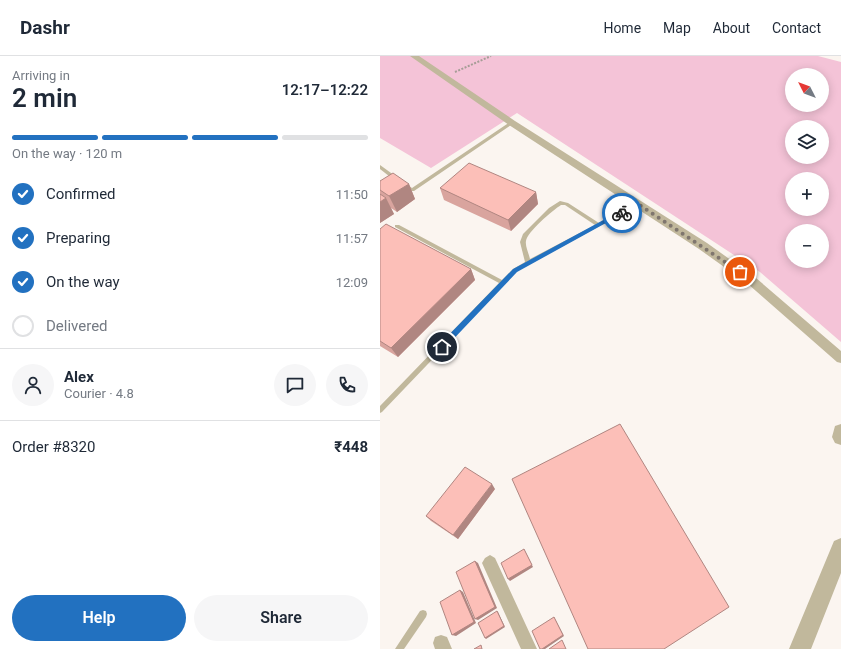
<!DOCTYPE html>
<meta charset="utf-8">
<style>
body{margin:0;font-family:Roboto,sans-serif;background:#f6f6f7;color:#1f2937;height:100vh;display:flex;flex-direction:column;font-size:15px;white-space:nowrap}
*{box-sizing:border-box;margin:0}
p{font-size:13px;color:#747a83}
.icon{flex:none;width:22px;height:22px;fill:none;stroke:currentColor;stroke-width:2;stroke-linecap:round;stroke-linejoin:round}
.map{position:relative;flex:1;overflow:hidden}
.side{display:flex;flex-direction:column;background:#fff;width:380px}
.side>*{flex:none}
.needle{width:26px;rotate:312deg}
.controls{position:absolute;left:405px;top:12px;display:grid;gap:8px}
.controls a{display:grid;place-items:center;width:44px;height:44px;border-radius:50%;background:#fff;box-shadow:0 2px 10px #0003;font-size:20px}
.pin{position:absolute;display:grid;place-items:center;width:34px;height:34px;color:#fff;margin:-17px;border:2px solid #fff;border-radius:50%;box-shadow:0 1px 4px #0007}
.courier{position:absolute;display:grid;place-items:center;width:40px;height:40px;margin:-20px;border:3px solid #2271c0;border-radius:50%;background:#fff;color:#222;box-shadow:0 1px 5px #0007}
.head em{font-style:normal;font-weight:600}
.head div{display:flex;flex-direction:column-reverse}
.head{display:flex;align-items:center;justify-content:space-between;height:68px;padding:0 12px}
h1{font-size:26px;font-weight:600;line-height:30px}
.bar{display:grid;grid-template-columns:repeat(4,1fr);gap:6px 4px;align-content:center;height:48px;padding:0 12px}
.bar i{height:5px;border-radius:3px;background:#e0e1e3}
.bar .selected{background:#2271c0}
.bar p{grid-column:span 4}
.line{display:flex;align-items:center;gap:10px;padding:0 12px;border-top:1px solid #e0e1e3}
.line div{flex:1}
.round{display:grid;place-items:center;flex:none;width:42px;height:42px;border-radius:21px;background:#f6f6f7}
ol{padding:0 12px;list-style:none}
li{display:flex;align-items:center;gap:12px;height:44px}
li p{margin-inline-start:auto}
li .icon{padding:4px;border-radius:50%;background:#2271c0;color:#fff;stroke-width:4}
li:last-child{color:#747a83}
li i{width:22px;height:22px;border:2px solid #e0e1e3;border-radius:50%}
.cta{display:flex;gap:8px;margin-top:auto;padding:8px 12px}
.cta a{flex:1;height:46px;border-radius:24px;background:#2271c0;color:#fff;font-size:16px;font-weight:600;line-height:46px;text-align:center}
.cta a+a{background:#f6f6f7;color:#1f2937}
header{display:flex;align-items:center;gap:24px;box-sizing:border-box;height:56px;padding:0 20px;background:#fff;border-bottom:1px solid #e0e1e3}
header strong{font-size:19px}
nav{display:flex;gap:22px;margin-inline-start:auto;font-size:14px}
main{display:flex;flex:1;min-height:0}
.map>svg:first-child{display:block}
.green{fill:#f4c3d7;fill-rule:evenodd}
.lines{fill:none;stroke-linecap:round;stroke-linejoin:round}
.path{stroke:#a59d96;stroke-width:2;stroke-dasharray:2 1.5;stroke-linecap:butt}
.service{fill:#c1b89c;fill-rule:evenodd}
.minor{fill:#c1b89c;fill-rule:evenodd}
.tertiary{fill:#c1b89c;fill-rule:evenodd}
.wall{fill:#d9a49e}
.shaded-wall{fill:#b08681}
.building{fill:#fcbfb8;stroke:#b08681}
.route{fill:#2271c0}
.done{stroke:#7f766e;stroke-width:4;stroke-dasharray:0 7.2}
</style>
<header>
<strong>Dashr</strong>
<nav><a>Home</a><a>Map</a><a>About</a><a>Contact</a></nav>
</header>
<main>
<section class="side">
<div class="head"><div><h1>2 min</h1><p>Arriving in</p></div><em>12:17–12:22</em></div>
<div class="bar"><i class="selected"></i><i class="selected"></i><i class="selected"></i><i></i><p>On the way · 120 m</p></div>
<ol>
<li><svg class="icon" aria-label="check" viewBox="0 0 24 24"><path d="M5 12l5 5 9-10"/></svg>Confirmed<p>11:50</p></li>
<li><svg class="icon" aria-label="check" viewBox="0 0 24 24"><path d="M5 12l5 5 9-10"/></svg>Preparing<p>11:57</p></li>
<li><svg class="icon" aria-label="check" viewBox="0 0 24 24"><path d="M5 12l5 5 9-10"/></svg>On the way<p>12:09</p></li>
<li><i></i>Delivered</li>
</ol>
<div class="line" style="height:72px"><a class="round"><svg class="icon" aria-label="person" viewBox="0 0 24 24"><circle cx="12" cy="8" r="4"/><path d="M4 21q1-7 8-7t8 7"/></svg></a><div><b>Alex</b><p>Courier · 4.8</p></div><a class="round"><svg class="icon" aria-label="chat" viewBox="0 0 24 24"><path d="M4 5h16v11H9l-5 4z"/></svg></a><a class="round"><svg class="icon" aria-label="phone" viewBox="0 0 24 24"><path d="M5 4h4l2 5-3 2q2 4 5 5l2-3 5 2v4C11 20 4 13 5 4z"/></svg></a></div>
<div class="line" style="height:52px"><div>Order #8320</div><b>₹448</b></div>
<div class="cta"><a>Help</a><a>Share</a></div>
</section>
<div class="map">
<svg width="461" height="593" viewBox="0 0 461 593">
<rect width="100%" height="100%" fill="#fbf5f0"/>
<path class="green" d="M0 0H438L461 6V286L380 216 137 57 51 112 0 82ZM412 19H442V49H412ZM412 71H442V101H412ZM412 123H442V153H412ZM412 175H442V205H412Z"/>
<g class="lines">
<path class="path" d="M75 16 111 0"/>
<path class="service" d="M130 66H132L134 67 34 135H30L23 129 25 127 32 132Z
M0 109 18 122V124H14L0 113Z
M180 145 188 147 219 167 256 147 258 146 260 148 137 215 2 356 0 357V350L119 227 15 171V169H19L122 224 133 213 145 206 140 186 143 178 169 152ZM181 149H185L215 169 150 203C149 198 145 190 146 185 147 176 173 154 181 149Z
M43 554 46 555 47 558 46 561 24 593H15L40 555Z"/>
<path class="minor" d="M30 0H39L135 65 327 187 376 222 461 295V307L457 306 368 228 319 193 129 69Z
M110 499 115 502 157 593H141L102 507 105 502Z
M61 579 67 581 72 593H55L53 587 55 581Z"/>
<path class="tertiary" d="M461 368V389L455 387 452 381 455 370Z
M461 482V517L431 593H409L454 485Z"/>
</g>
<path class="wall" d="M0 125 29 128 35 143 17 156 11 152 14 158 0 167Z
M60 132 156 136 158 148 131 175 64 144Z
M0 173 91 213 95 224 18 301 0 290Z
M115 433 78 483 51 465 46 460Z"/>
<path class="shaded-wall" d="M29 128 35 143 17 156 9 140Z
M156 136 158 148 131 175 128 164Z
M6 142 14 158 0 167V146Z
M91 213 95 224 18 301 11 292Z
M112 428 115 433 78 483 73 479Z
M144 493 153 511 130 525 128 523Z
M95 505 98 507 117 552 98 564 95 563Z
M80 534 83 536 96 567 76 580 72 579Z
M117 555 118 556 125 571 106 583 105 582Z
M174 561 184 580 165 593H162Z"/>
<path class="building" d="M89 107 156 136 128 164 60 132Z
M13 117 29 128 9 140 0 134V125Z
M0 138 6 142 0 146Z
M6 168 91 213 11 292 0 285V173Z
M240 368 349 551 284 593H208L132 423Z
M85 411 112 428 73 479 46 460Z
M144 493 152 509 128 523 121 507Z
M95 505 115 551 95 563 76 516Z
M80 534 94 566 72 579 60 546Z
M117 555 124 570 105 582 98 567Z
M174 561 183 579 162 593H160L152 575Z
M182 584 186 593H169Z
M101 589 102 593H94Z"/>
<path class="route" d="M240 155 244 157 137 216 64 293H59V289L133 213Z"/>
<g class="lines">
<path class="done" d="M242 157 258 148 360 216"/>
</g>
</svg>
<div class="controls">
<a><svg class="needle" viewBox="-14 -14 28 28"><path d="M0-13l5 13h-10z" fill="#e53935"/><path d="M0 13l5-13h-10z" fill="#747a83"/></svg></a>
<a><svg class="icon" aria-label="layers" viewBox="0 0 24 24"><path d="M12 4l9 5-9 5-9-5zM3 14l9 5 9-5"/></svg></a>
<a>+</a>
<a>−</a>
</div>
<div class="pin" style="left:360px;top:216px;background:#ea580c"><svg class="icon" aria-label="bag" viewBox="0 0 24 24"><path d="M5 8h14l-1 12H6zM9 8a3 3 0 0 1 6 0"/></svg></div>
<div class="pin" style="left:62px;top:291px;background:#1f2937"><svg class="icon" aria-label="home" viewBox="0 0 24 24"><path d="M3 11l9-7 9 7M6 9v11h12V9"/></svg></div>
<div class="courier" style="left:242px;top:157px"><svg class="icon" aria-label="bike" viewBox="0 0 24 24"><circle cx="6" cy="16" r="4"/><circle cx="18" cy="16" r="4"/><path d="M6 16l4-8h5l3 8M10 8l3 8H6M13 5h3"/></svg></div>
</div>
</main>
